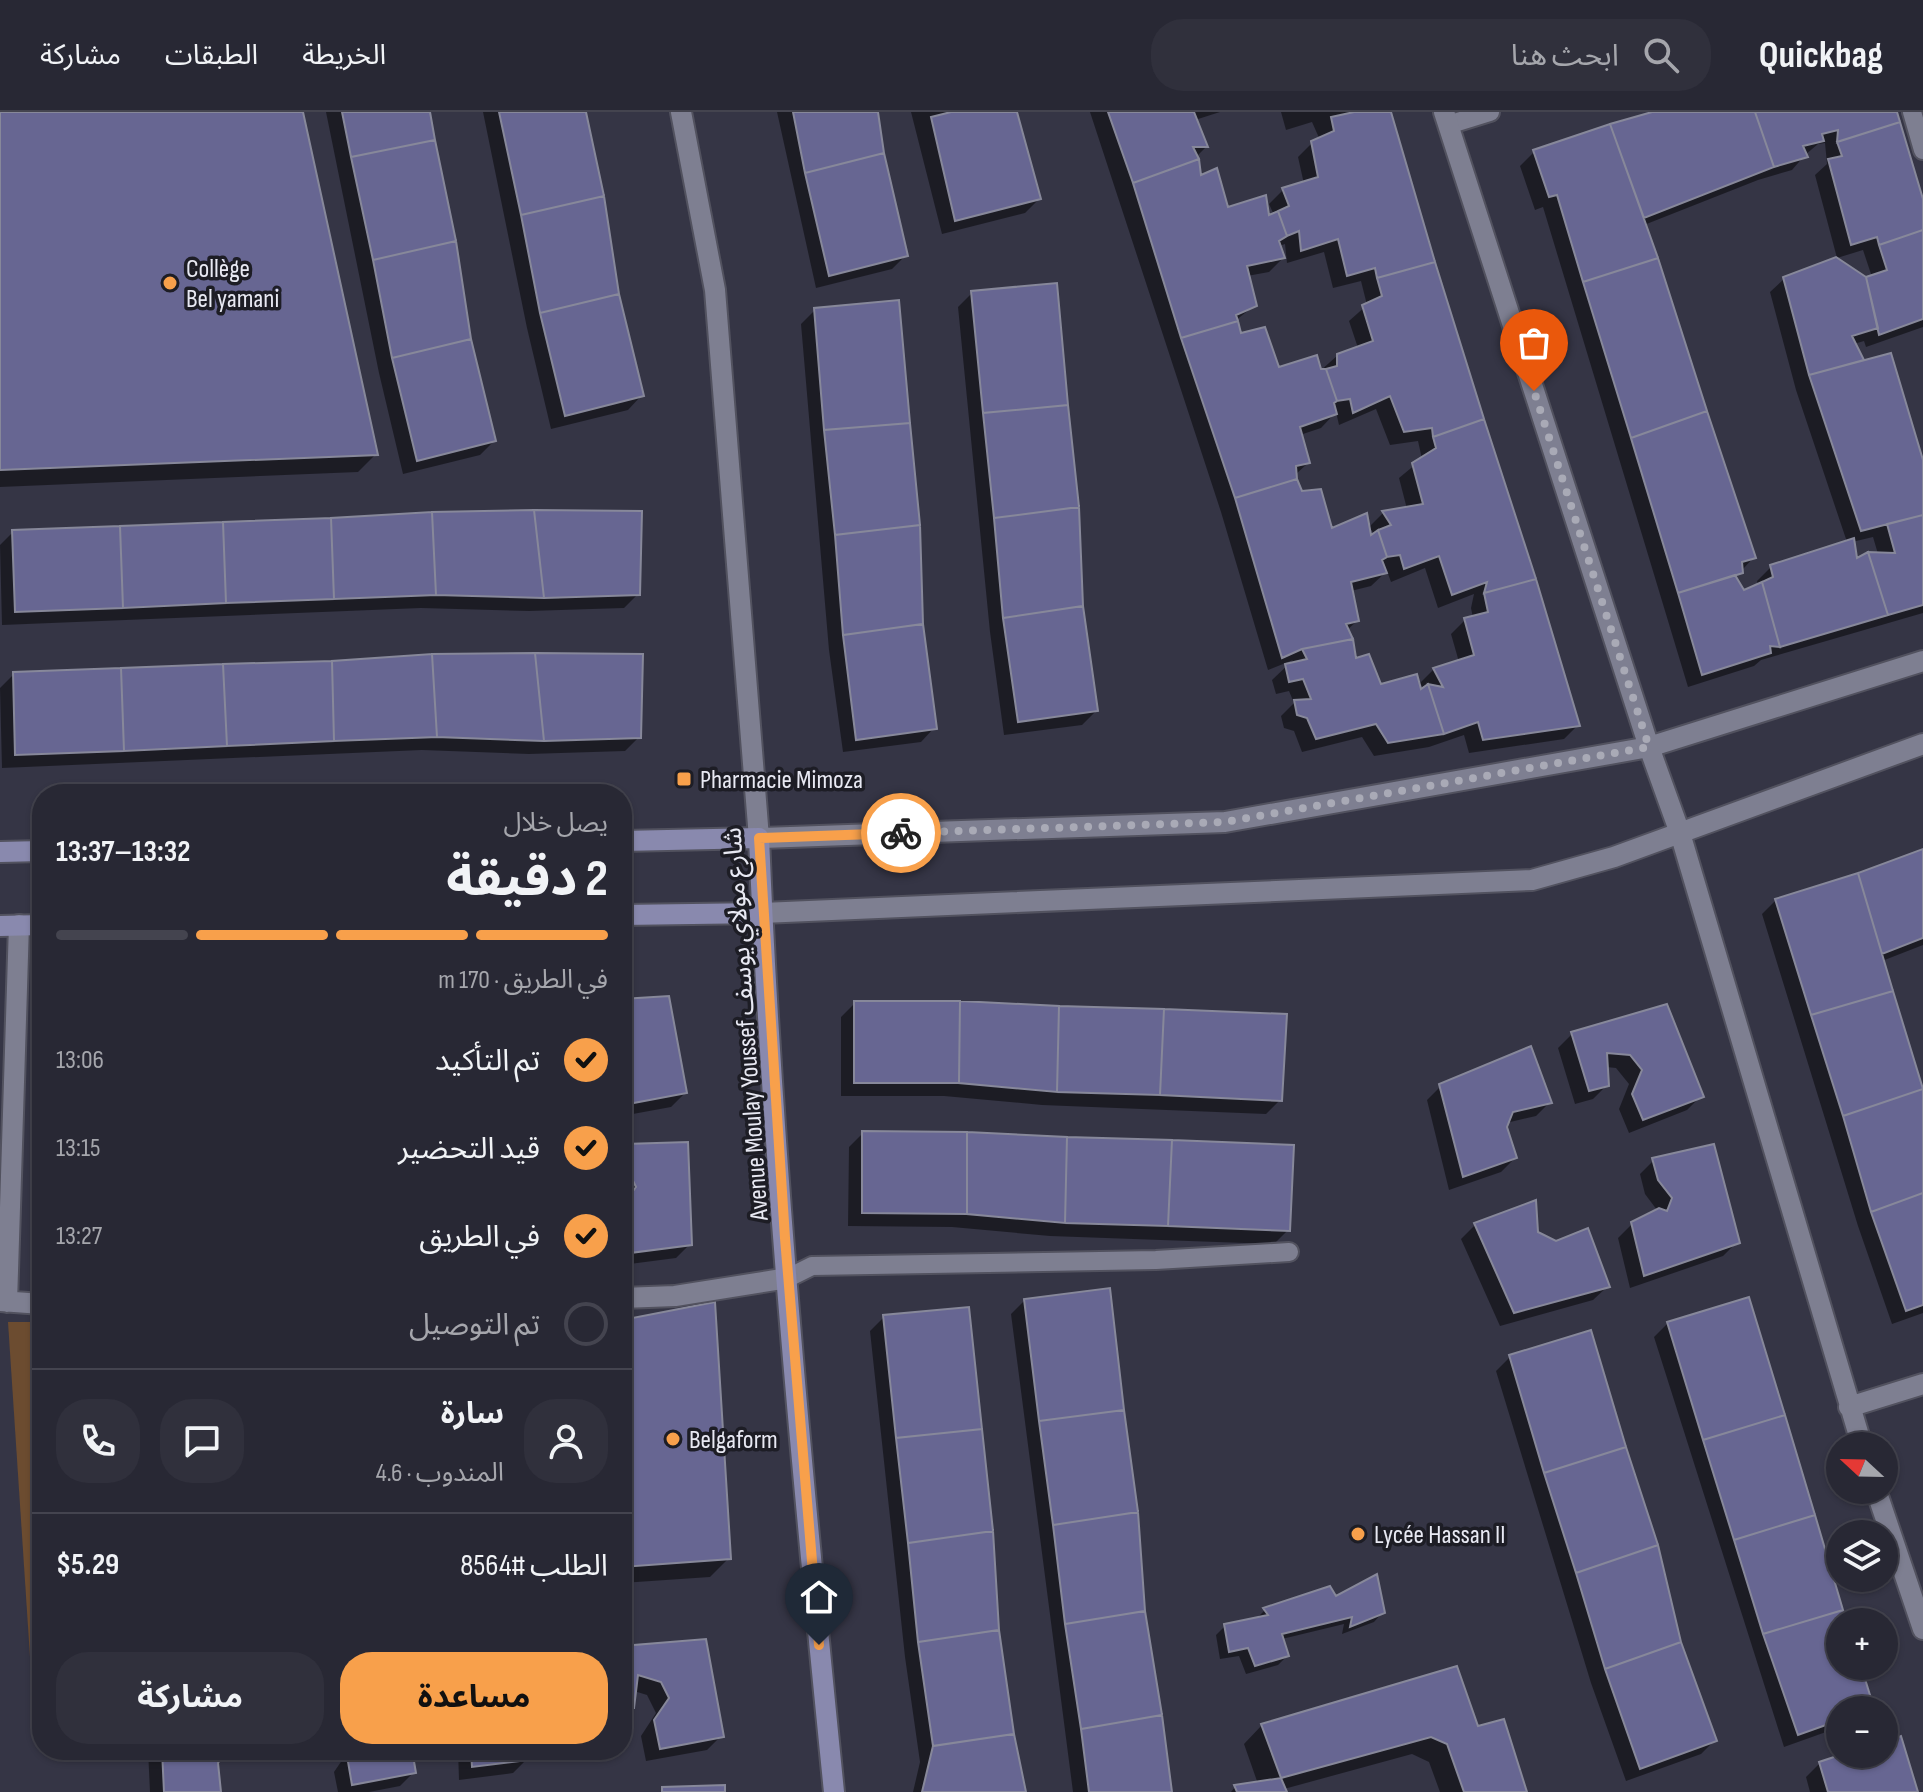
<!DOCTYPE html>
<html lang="ar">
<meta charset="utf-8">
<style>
body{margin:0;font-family:"Sofia Sans Condensed","Noto Sans Arabic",sans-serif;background:#30303c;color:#f1f3f6;direction:rtl;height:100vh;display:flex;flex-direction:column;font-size:30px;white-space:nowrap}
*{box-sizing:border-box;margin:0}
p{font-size:26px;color:#a5a6ac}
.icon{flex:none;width:44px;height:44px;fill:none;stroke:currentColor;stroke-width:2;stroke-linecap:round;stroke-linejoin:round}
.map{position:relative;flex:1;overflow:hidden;direction:ltr}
.details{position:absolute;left:32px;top:672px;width:600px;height:976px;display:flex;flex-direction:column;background:#282834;border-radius:32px;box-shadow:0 2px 6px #0004,0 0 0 2px #44444f;direction:rtl}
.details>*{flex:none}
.needle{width:52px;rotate:292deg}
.fabs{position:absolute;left:1826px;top:1320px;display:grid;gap:16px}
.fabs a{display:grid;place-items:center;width:72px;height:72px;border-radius:50%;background:#282834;box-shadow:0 2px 6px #0004,0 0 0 2px #44444f;font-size:40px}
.pin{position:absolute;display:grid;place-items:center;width:68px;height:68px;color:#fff;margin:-82px -34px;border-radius:50% 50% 50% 0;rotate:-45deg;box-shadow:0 0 8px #0007}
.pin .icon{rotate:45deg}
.courier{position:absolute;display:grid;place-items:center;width:80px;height:80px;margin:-40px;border:6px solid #f8a04b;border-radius:50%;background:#fff;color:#222;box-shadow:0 2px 10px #0007}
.headline em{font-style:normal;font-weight:700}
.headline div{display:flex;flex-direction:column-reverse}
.headline{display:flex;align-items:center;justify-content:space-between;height:136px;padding:0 24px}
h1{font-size:52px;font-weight:700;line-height:60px}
.bar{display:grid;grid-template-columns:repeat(4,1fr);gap:12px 8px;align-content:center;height:96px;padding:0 24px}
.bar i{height:10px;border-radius:6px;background:#44444f}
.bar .active{background:#f8a04b}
.bar p{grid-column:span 4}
.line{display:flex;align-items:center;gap:20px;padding:0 24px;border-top:2px solid #44444f}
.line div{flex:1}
.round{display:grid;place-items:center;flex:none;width:84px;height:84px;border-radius:32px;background:#30303c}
ol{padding:0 24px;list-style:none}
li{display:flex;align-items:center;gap:24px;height:88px}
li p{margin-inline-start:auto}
li .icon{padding:8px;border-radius:50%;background:#f8a04b;color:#111;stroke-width:4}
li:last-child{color:#a5a6ac}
li i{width:44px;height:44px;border:4px solid #44444f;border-radius:50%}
.primary-button{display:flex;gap:16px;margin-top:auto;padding:16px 24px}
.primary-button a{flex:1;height:92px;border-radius:32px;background:#f8a04b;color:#111;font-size:32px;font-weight:700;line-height:92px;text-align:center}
.primary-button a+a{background:#30303c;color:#f1f3f6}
header{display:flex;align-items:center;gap:48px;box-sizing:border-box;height:112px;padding:0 40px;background:#282834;border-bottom:2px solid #44444f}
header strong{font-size:38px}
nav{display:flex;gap:44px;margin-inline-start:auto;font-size:28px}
.search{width:560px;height:72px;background:#30303c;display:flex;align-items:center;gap:20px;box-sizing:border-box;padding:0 28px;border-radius:32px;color:#a5a6ac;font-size:30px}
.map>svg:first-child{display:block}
.green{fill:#6c4c30}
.shadow{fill:#0007;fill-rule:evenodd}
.building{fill:#676692;stroke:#87889a;stroke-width:2}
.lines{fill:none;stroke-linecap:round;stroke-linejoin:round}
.lane-casing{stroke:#52525f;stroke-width:22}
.street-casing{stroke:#52525f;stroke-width:24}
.secondary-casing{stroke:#52525f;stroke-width:24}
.lane{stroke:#7e7f91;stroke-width:18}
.street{stroke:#7e7f91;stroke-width:20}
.secondary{stroke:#8989ae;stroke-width:20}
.done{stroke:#a9aab6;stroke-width:8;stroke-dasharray:0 14.4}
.route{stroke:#f8a04b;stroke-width:10}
.poi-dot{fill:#f8a04b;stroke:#1d1d25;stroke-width:3}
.labels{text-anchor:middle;stroke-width:7;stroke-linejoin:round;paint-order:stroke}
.poi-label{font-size:26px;fill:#e8e9f3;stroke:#1d1d25;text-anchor:start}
.street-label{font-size:26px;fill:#e8e9f3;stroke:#1d1d25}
</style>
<header>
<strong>Quickbag</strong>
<div class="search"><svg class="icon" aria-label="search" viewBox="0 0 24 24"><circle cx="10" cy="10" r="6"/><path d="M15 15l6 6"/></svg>ابحث هنا</div>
<nav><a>الخريطة</a><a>الطبقات</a><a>مشاركة</a></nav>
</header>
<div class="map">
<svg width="1923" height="1680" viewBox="0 0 1923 1680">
<rect width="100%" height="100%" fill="#353545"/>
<path class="green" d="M8 1210H42V1558L31 1560Z"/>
<path class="shadow" d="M0 0H301L376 342 358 360 0 375Z
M326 0H428L469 227 494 329 480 343 403 362 379 261Z
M483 0H585L617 182 641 284 628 298 551 317 527 216Z
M777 0H876L882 42 906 143 892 157 816 176Z
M911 0H1015L1039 87 1025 101 942 122Z
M1090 0H1220L1195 8 1206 35 1196 45 1199 65 1226 98 1268 106 1274 103 1269 92 1283 78 1304 72 1298 45 1312 31 1320 28 1312 10 1286 18 1281 0H1389L1433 151 1578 613 1564 627 1469 641 1464 623 1429 635 1374 644 1362 625 1302 640 1294 619 1284 616 1281 604 1294 591 1289 579 1276 582 1272 568 1293 548 1268 558 1221 400ZM1285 132 1287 151 1324 140 1333 176 1361 169 1367 193 1349 209 1358 236 1338 243 1320 259 1278 257 1239 224 1235 209 1255 193 1247 164 1269 160 1283 146 1279 134ZM1376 297 1390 333 1418 329 1422 347 1399 366 1407 397 1383 401 1369 415 1375 423 1369 426 1331 419 1300 382 1295 363 1308 351 1300 323 1321 316 1336 300 1339 313ZM1425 456 1438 496 1474 482 1471 496 1473 506 1465 508 1451 522 1459 550 1434 557 1420 571 1424 578 1420 581 1380 575 1355 548 1346 519 1357 509 1351 479 1371 474 1387 459 1391 470Z
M1660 0H1894L1923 92V215L1866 235 1864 229 1854 232 1923 352V501L1761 548 1754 554 1688 575 1543 95 1535 98 1520 54 1534 40ZM1825 31 1827 52 1815 63 1837 146 1863 138 1872 165 1784 167 1770 180 1796 278 1847 430 1771 455 1757 469 1758 474 1743 480 1735 466 1753 446 1644 113 1758 68 1792 58 1805 43 1818 32ZM1873 425 1878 442 1855 449 1852 430Z
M972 181 1081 494 1096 599 1082 613 1004 623 990 520 958 195Z
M815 198 921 512 934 616 921 630 843 640 829 538 801 212Z
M13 420 638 482 624 496 529 499 421 496 2 513 0 433Z
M14 562 639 625 625 639 529 642 422 638 2 656 0 576Z
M1923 740V833L1882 849 1923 979V1201L1892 1212 1858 1114 1762 802 1776 788Z
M622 889 685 981 671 995 622 1004Z
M855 891 1280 988 1266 1002 1042 993 944 984H841V905Z
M1665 894 1701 984 1687 998 1629 1021 1619 997 1629 972 1616 956 1606 955 1607 973 1593 987 1575 992 1558 936 1572 922Z
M1441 974 1550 990 1536 1004 1506 1011 1505 1015 1515 1046 1501 1060 1449 1078 1427 988Z
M863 1021 1288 1118 1274 1132 1050 1124 952 1115 848 1114 849 1035Z
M626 1034 690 1132 676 1146 622 1153V1038Z
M1654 1048 1737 1130 1723 1144 1630 1176 1618 1126 1632 1112 1657 1098 1645 1082 1640 1062Z
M1534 1091 1536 1121 1607 1175 1593 1188 1500 1214 1461 1127 1475 1113Z
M1025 1188 1143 1499 1169 1680H1073L1011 1202Z
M884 1205 997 1518 1012 1623 1024 1680H913L920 1650 905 1545 870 1219Z
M622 1210 729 1446 710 1465 622 1471Z
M1668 1211 1846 1510H1840V1554H1860L1872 1595 1869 1598H1840V1615L1784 1635 1654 1225Z
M1510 1245 1679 1530 1714 1629 1701 1642 1626 1669 1591 1571 1496 1259Z
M1335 1486 1383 1500 1374 1510 1342 1522 1344 1512 1282 1527 1287 1544 1278 1553 1246 1562 1239 1544 1220 1547 1216 1523 1225 1514 1255 1508 1265 1498Z
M705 1529 721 1624 707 1638 646 1649 641 1624 656 1601 647 1583 634 1579 632 1595 622 1605V1536Z
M1262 1613 1476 1617 1525 1680H1440L1429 1650 1412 1642 1284 1677 1285 1680H1231L1235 1675 1258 1672 1244 1632Z
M1884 1632 1916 1680H1810L1806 1665 1820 1651 1850 1642H1884Z
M148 1638H263L251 1650H216L219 1680H150Z
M292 1638H318L311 1645H292Z
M349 1638H410L414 1660 400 1674 369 1680H338L334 1660Z
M458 1638H526L527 1647 513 1661 459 1668Z"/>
<path class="building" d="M0 0H303L378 343 0 358Z
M342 0H430L435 28 351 45Z
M499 0H586L604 84 521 103Z
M793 0H878L884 41 805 61Z
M951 0H1017L1041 87 955 109 931 5Z
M1108 0H1194L1208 35H1193L1199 47 1133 71Z
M1354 0H1391L1435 150 1377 166 1375 156 1347 164 1338 127 1301 139 1299 119 1287 124 1278 99 1289 94 1282 76 1318 65 1311 29 1334 19 1331 5Z
M1652 0H1755L1774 55 1644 106 1610 12Z
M1755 0H1897L1900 10 1837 30 1838 18 1822 22 1824 29 1803 34 1808 45 1774 55Z
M1900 10 1923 87V118L1879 133 1877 125 1851 133 1828 47 1842 44 1837 30Z
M1610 12 1658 146 1583 170 1557 83 1549 85 1533 38Z
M435 28 456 129 373 148 351 45Z
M884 41 908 144 829 164 805 61Z
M1199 47 1201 63 1217 56 1228 95 1266 83 1269 103 1278 99 1287 124 1279 129 1285 146 1247 154 1257 194 1236 203 1238 209 1181 226 1133 71Z
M604 84 619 182 540 201 521 103Z
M1923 118V207L1879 223 1866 165 1887 158 1879 133Z
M456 129 471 227 392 246 373 148Z
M1836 145 1866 165 1878 216 1852 224 1864 248 1809 263 1783 165Z
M1658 146 1707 299 1631 326 1583 170Z
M1435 150 1484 307 1433 325 1432 316 1404 320 1390 284 1353 301 1350 287 1337 289 1326 257 1337 254V242L1373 229 1362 193 1382 184 1377 166Z
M1057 171 1068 293 983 301 971 179Z
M619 182 644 284 565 304 540 201Z
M899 188 910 311 824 318 814 196Z
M1238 209 1241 221 1265 215 1279 255 1317 243 1321 257H1326L1337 289 1334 291 1337 302 1300 315 1310 351 1296 354 1297 367 1235 386 1181 226Z
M471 227 496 329 417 349 392 246Z
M1891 241 1923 348V403L1861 419 1809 263Z
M1068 293 1079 395 994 406 983 301Z
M1707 299 1756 446 1742 450 1743 461 1678 481 1631 326Z
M1484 307 1536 467 1484 481 1487 470 1452 483 1439 444 1404 457 1400 443 1387 445 1378 418 1391 413 1382 399 1423 392 1412 351 1436 336 1433 325Z
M910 311 920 413 835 423 824 318Z
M1297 367 1302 379 1321 377 1332 416 1367 401 1371 423 1378 418 1387 445 1382 448 1387 461 1351 470 1359 509 1346 512 1353 527 1302 537 1282 546 1235 386Z
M1079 395 1083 494 1003 506 994 406Z
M534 398 642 399 640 483 544 486Z
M534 398 544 486 436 483 432 400Z
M432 400 436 483 334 487 331 406Z
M1923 403V493L1888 503 1868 440 1895 441 1887 412Z
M331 406 334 487 226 491 223 410Z
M223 410 226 491 123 496 120 414Z
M920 413 923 512 843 523 835 423Z
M120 414 123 496 15 500 12 418Z
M1854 426 1857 446 1868 440 1888 503 1780 535 1762 470 1773 465 1770 453Z
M1735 463 1744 478 1762 470 1780 535 1770 534 1771 541 1702 563 1678 481Z
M1536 467 1580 614 1483 628 1478 610 1444 622 1428 572 1443 575 1433 556 1474 543 1464 506 1488 500 1484 481Z
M1083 494 1098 599 1018 610 1003 506Z
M923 512 937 617 856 628 843 523Z
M1353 527 1356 546 1369 542 1381 572 1417 562 1421 577 1428 572 1444 622 1388 631 1376 612 1316 627 1307 606 1297 603 1294 588 1311 587 1303 567 1289 570 1285 552 1307 547 1302 537Z
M535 541 643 542 641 626 544 629Z
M535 541 544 629 437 625 432 542Z
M432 542 437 625 334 629 332 549Z
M332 549 334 629 227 634 223 552Z
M223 552 227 634 124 639 121 556Z
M121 556 124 639 15 643 13 560Z
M1923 737V826L1882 842 1858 761Z
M1858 761 1893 879 1811 903 1775 787Z
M1893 879 1923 977 1843 1004 1811 903Z
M669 884 687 981 623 993 622 958 632 943 622 925V887Z
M854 889H960L959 971H854Z
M960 889 1059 894 1057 980 959 971Z
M1667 892 1704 985 1643 1008 1632 982 1642 958 1630 943 1607 941 1609 974 1589 979 1571 920Z
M1059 894 1164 897 1160 983 1057 980Z
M1164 897 1287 902 1282 989 1160 983Z
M1531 934 1552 991 1513 1000 1507 1015 1517 1046 1463 1065 1439 972Z
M1923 977V1081L1871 1100 1843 1004Z
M862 1019 967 1020V1102L862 1101Z
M967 1020 1067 1025 1065 1111 967 1102Z
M1067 1025 1172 1028 1168 1114 1065 1111Z
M1172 1028 1294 1033 1290 1119 1168 1114Z
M688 1030 692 1133 622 1142V1082L628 1086 636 1075 626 1054 625 1032Z
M1714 1032 1740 1131 1644 1164 1631 1110 1659 1096 1667 1099 1672 1086 1658 1068 1652 1046Z
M1923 1081V1193L1906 1199 1871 1100Z
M1536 1088 1538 1120 1556 1129 1588 1116 1610 1175 1514 1201 1474 1111Z
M1110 1176 1124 1298 1039 1309 1024 1187Z
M1749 1185 1785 1303 1703 1328 1667 1210Z
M715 1190 731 1447 622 1455V1208Z
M969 1195 982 1317 896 1326 883 1203Z
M1591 1218 1626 1335 1544 1361 1509 1243Z
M1124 1298 1138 1400 1053 1413 1039 1309Z
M1785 1303 1815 1403 1734 1428 1703 1328Z
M982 1317 993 1419 908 1431 896 1326Z
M1626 1335 1658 1433 1576 1461 1544 1361Z
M1138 1400 1145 1499 1065 1512 1053 1413Z
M1815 1403 1843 1498 1763 1522 1734 1428Z
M993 1419 999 1518 918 1530 908 1431Z
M1658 1433 1681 1530 1605 1557 1576 1461Z
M1377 1462 1385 1501 1350 1515 1352 1505 1282 1522 1289 1544 1255 1554 1248 1536 1229 1540 1224 1512 1268 1503 1263 1496 1330 1474 1336 1484Z
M1843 1498 1847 1510H1840V1554H1861L1874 1596 1840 1598V1608L1798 1623 1763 1522Z
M1145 1499 1162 1603 1081 1617 1065 1512Z
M999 1518 1014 1622 933 1634 918 1530Z
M706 1527 724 1625 660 1637 654 1608 669 1586 661 1570 638 1563 634 1596H622V1534Z
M1681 1530 1717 1629 1640 1657 1605 1557Z
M1457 1554 1478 1614 1504 1607 1527 1680H1464L1447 1632 1431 1625 1281 1666 1261 1612Z
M1162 1603 1172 1680H1089L1081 1617Z
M1014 1622 1026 1680H922L933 1634Z
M1901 1624 1918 1680H1828L1819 1650 1843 1642H1884V1630Z
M162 1638H226L218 1651 221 1680H164Z
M351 1638H412L416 1661 352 1673 347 1644Z
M471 1638H528L529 1648 472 1655Z
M1281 1666 1287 1680H1237L1234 1673Z
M725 1673V1680H662V1675Z"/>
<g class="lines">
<g class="lane-casing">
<path id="lane" d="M1912 0 1923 38
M1448 13 1490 0
M788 1166 812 1154 1156 1148 1289 1140"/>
</g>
<g class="street-casing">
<path id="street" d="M681 0 715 178 759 726 1225 710 1649 635 1923 549
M1444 0 1649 635 1680 721 1862 1334
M762 801 1532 768 1614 745 1923 632
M622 1186 675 1184 788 1166
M0 1189 42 1192
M7 1190 19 813
M1849 1295 1923 1272
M1876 1378 1923 1517"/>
</g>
<g class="secondary-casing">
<path id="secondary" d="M622 729 759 726C772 1045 802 1363 834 1680
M0 740 42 739
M622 803 762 801
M0 814 42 813"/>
</g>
<use href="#lane" class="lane"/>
<use href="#street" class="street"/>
<use href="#secondary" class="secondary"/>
</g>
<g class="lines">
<path class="done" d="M901 721 1225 710 1649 635 1534 279"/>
<path class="route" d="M819 1533 785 1126 759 726 901 721"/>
</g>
<g class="poi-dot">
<circle cx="170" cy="171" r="8"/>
<rect x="676" y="659" width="16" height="16" rx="4"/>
<circle cx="673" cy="1327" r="8"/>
<circle cx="1358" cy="1422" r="8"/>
</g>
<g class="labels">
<g class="poi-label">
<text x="186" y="165">Collège<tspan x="186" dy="30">Bel yamani</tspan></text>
<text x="700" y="676">Pharmacie Mimoza</text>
<text x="689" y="1336">Belgaform</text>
<text x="1374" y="1431">Lycée Hassan II</text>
</g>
<g class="street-label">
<text transform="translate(745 912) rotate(-94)" y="9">Avenue Moulay Youssef شارع مولاي يوسف</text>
</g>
</g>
</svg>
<div class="fabs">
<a><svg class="needle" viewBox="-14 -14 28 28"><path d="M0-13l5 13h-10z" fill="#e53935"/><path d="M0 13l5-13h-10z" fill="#a5a6ac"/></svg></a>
<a><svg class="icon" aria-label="layers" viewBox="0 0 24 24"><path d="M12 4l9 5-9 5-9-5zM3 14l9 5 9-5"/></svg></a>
<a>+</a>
<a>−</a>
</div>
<div class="pin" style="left:1534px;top:279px;background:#ea580c"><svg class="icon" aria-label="bag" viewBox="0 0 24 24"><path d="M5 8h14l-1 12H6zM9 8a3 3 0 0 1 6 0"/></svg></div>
<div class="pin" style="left:819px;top:1533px;background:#1f2937"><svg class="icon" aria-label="home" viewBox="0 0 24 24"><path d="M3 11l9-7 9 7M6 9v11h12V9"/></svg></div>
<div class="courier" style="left:901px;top:721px"><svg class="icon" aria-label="bike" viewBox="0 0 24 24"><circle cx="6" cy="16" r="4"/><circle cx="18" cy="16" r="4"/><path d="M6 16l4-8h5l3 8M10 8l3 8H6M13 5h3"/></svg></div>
<section class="details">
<div class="headline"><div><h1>2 دقيقة</h1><p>يصل خلال</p></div><em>13:32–13:37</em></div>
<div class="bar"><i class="active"></i><i class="active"></i><i class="active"></i><i></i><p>في الطريق · 170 m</p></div>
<ol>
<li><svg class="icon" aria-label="check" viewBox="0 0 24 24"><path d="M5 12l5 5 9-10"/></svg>تم التأكيد<p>13:06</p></li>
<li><svg class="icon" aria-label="check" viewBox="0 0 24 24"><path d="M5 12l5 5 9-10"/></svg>قيد التحضير<p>13:15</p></li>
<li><svg class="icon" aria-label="check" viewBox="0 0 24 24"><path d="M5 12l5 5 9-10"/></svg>في الطريق<p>13:27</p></li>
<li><i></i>تم التوصيل</li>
</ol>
<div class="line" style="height:144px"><a class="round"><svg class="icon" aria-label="person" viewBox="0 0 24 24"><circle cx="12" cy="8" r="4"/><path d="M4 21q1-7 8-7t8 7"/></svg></a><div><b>سارة</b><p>المندوب · 4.6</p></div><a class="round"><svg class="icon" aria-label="chat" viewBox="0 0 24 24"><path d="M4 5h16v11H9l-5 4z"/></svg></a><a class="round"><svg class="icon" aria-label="phone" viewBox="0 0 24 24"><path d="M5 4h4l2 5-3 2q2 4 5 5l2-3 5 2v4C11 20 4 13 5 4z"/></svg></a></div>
<div class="line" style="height:104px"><div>الطلب #8564</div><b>$5.29</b></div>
<div class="primary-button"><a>مساعدة</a><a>مشاركة</a></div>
</section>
</div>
